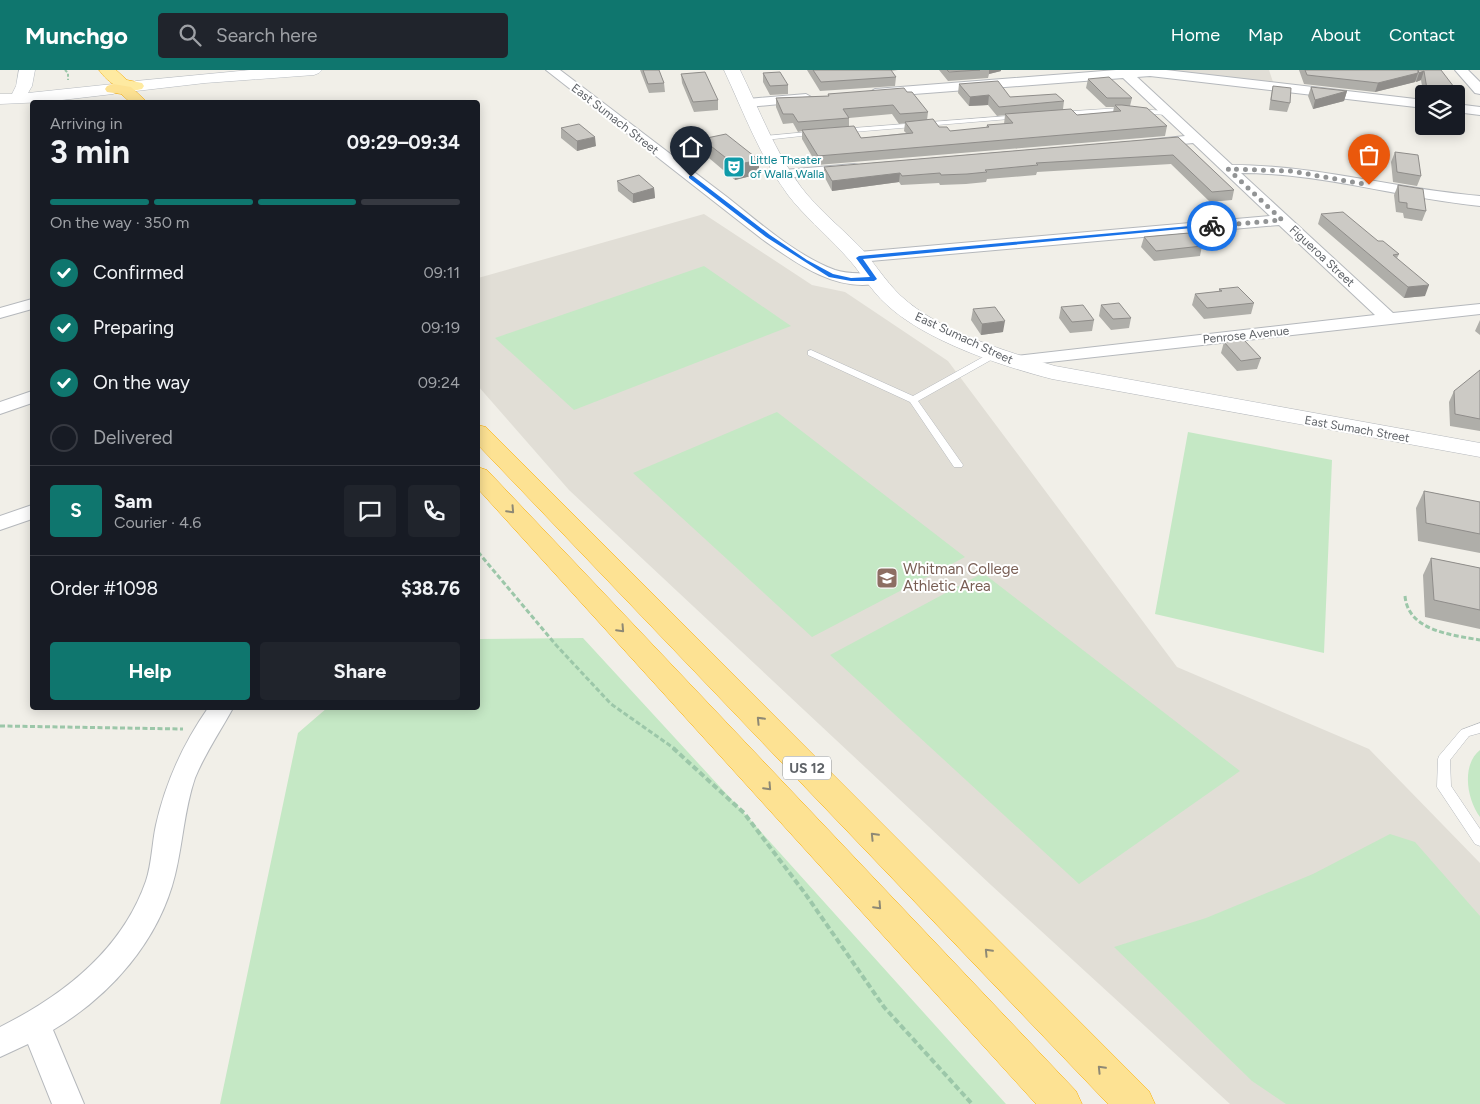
<!DOCTYPE html>
<meta charset="utf-8">
<style>
body{margin:0;font-family:Figtree,sans-serif;background:#20242c;color:#f1f3f6;height:100vh;display:flex;flex-direction:column;font-size:19px;white-space:nowrap}
*{box-sizing:border-box;margin:0}
p{font-size:16px;color:#9ea1a6}
.icon{flex:none;width:28px;height:28px;fill:none;stroke:currentColor;stroke-width:2;stroke-linecap:round;stroke-linejoin:round}
.map{position:relative;flex:1;overflow:hidden}
.details{position:absolute;left:30px;top:30px;width:450px;height:610px;display:flex;flex-direction:column;background:#171b24;border-radius:5px;box-shadow:0 2px 12px #0003}
.details>*{flex:none}
.fabs{position:absolute;left:1415px;top:15px;display:grid;gap:10px}
.fabs a{display:grid;place-items:center;width:50px;height:50px;border-radius:5px;background:#171b24;box-shadow:0 2px 12px #0003;font-size:25px}
.pin{position:absolute;display:grid;place-items:center;width:42px;height:42px;color:#fff;margin:-51px -21px;border-radius:50% 50% 50% 0;rotate:-45deg;box-shadow:0 0 5px #0007}
.pin .icon{rotate:45deg}
.courier{position:absolute;display:grid;place-items:center;width:50px;height:50px;margin:-25px;border:4px solid #1a73e8;border-radius:50%;background:#fff;color:#222;box-shadow:0 1px 6px #0007}
.summary em{font-style:normal;font-weight:700}
.summary div{display:flex;flex-direction:column-reverse}
.summary{display:flex;align-items:center;justify-content:space-between;height:85px;padding:0 20px}
h1{font-size:32px;font-weight:700;line-height:38px}
.bar{display:grid;grid-template-columns:repeat(4,1fr);gap:8px 5px;align-content:center;height:60px;padding:0 20px}
.bar i{height:6px;border-radius:4px;background:#363941}
.bar .current{background:#0f766e}
.bar p{grid-column:span 4}
.line{display:flex;align-items:center;gap:12px;padding:0 20px;border-top:1px solid #363941}
.line div{flex:1}
.round{display:grid;place-items:center;flex:none;width:52px;height:52px;border-radius:5px;background:#20242c}
ol{padding:0 20px;list-style:none}
li{display:flex;align-items:center;gap:15px;height:55px}
li p{margin-inline-start:auto}
li .icon{padding:5px;border-radius:50%;background:#0f766e;color:#fff;stroke-width:4}
li:last-child{color:#9ea1a6}
li i{width:28px;height:28px;border:2px solid #363941;border-radius:50%}
.action{display:flex;gap:10px;margin-top:auto;padding:10px 20px}
.action a{flex:1;height:58px;border-radius:5px;background:#0f766e;color:#fff;font-size:20px;font-weight:700;line-height:58px;text-align:center}
.action a+a{background:#20242c;color:#f1f3f6}
header{display:flex;align-items:center;gap:30px;box-sizing:border-box;height:70px;padding:0 25px;background:#0f766e;color:#fff}
header strong{font-size:24px}
nav{display:flex;gap:28px;margin-inline-start:auto;font-size:18px}
.search{width:350px;height:45px;background:#20242c;display:flex;align-items:center;gap:12px;box-sizing:border-box;padding:0 18px;border-radius:5px;color:#9ea1a6;font-size:19px}
.map>svg:first-child{display:block}
.education{fill:#e1ded6}
.green{fill:#c5e8c5}
.lines{fill:none;stroke-linecap:round;stroke-linejoin:round}
.service-casing{stroke:#b5b8bc;stroke-width:1}
.minor-casing{stroke:#b5b8bc;stroke-width:2}
.tertiary-casing{stroke:#b5b8bc;stroke-width:1}
.secondary-casing{stroke:#b6babf;stroke-width:1}
.trunk-casing{stroke:#f9ab00;stroke-width:1}
.motorway-casing{stroke:#f9ab00;stroke-width:1}
.path-far2{stroke:#9cc7a9;stroke-width:2;stroke-dasharray:3 2;stroke-linecap:butt}
.path-far1{stroke:#9cc7a9;stroke-width:3;stroke-dasharray:5 2.5;stroke-linecap:butt}
.path{stroke:#9cc7a9;stroke-width:4;stroke-dasharray:6 3;stroke-linecap:butt}
.service{fill:#fff;fill-rule:evenodd}
.minor{fill:#fff;fill-rule:evenodd}
.tertiary{fill:#fff;fill-rule:evenodd}
.secondary{fill:#fff;fill-rule:evenodd}
.trunk{fill:#feeaa1;fill-rule:evenodd}
.motorway{fill:#fde293;fill-rule:evenodd}
.wall{fill:#afaea9;fill-rule:evenodd}
.shaded-wall{fill:#8f8d8a}
.building{fill:#cccac5;stroke:#8f8d8a}
.oneway{stroke:#8e8975}
.route{fill:#1a73e8}
.done{stroke:#929495;stroke-width:5;stroke-dasharray:0 9}
.labels{text-anchor:middle;stroke-width:4;stroke-linejoin:round;paint-order:stroke}
.far-street-label{font-size:12px;fill:#5f6368;stroke:#fff}
.far-culture-label{font-size:12px;fill:#0d838f;stroke:#fff;text-anchor:start}
.shield{fill:#fff;stroke:#8f9295;stroke-width:1}
.shield-label{font-size:14px;font-weight:bold;fill:#5f6368}
.education-label{font-size:15px;fill:#785e54;stroke:#fff;text-anchor:start}
</style>
<header>
<strong>Munchgo</strong>
<div class="search"><svg class="icon" aria-label="search" viewBox="0 0 24 24"><circle cx="10" cy="10" r="6"/><path d="M15 15l6 6"/></svg>Search here</div>
<nav><a>Home</a><a>Map</a><a>About</a><a>Contact</a></nav>
</header>
<div class="map">
<svg width="1480" height="1034" viewBox="0 0 1480 1034">
<rect width="100%" height="100%" fill="#f1efe8"/>
<path class="education" d="M1163 0H1269L1273 12Z
M704 144 812 215 845 222 948 291 1177 597 1369 679 1480 793V1034H1230L991 815 569 420 478 316V208Z"/>
<path class="green" d="M704 196 791 256 574 340 495 268Z
M777 342 965 487 812 567 633 403Z
M1188 362 1332 390 1324 583 1155 544Z
M983 503 1240 701 1079 814 830 585Z
M583 568 744 743 1006 1034H220L298 663 327 638H478V569Z
M1480 680V747C1467 730 1461 695 1480 680Z
M1390 764 1415 772 1480 846V1034H1286L1252 1011 1114 877 1206 848 1313 804Z"/>
<g class="lines">
<g class="service-casing">
<path id="service" d="M1120 38 1168 41 1171 43 1168 45 1120 42 1060 46 1057 44 1060 42Z
M1020 45 1023 47 1022 48 841 63 838 61 841 59Z
M818 61 820 62V64L765 70 762 68 765 66Z
M811 280 913 326 992 282H998V286L918 331 963 395 962 397H954L910 332 808 285V281Z
M1480 653V663L1469 666 1450 690 1451 716 1480 759V776L1475 774 1437 717 1438 689 1439 686 1461 660Z"/>
</g>
<g class="minor-casing">
<path id="minor" d="M546 0H560C616 42 671 85 727 127 760 153 795 185 835 200 850 205 865 202 880 205L882 209 880 213C836 223 796 193 762 169Z
M1116 0H1166L1424 30V38L1150 6 1137 7 1232 95C1316 95 1397 119 1480 126V136C1400 128 1322 103 1241 103L1393 243 1480 234V244L1013 296 1007 295 1004 291 1007 287 1375 245 1279 155 859 192 853 190 851 187 853 184 859 182 1270 146 1193 73 1152 77 1147 76 1145 73 1147 70 1185 66 1123 8 875 27 868 23 875 19Z
M1455 0H1468L1480 12V24L1475 23Z
M806 24 813 28 811 31 748 37 741 33 748 29Z
M1456 34 1480 37V45L1456 42Z
M854 94 859 95 861 98 859 101 784 108 779 107 777 104 779 101 784 100Z
M32 229V239L0 248V238Z
M32 321V333L0 344V332Z
M32 435V449L0 460V446Z
M208 638H233C220 662 205 683 195 708 184 740 183 773 175 805 159 871 110 926 53 960L84 1034H52L28 974 0 987V957C64 925 122 880 146 811 152 793 152 773 156 755 166 711 183 674 208 638Z"/>
</g>
<g class="tertiary-casing">
<path id="tertiary" d="M724 0H740C759 39 775 82 801 117 817 138 838 155 857 174 873 190 884 210 901 226 940 262 1005 281 1055 296L1480 373V387L1052 309C1001 296 926 271 887 235 870 220 859 199 843 183 825 163 804 146 788 125 760 87 744 43 724 0Z"/>
</g>
<g class="secondary-casing">
<path id="secondary" d="M19 0H35L32 16 28 23 113 14 119 16 121 19 119 22 113 24 45 32 0 34V24H12L16 16Z
M250 0H322L319 3 314 5 205 13 136 21 130 19 128 16 130 13 136 11Z"/>
</g>
<g class="trunk-casing">
<path id="trunk" d="M99 0H116L127 10 142 13 144 16 142 19C124 24 109 14 99 0Z"/>
</g>
<g class="motorway-casing">
<path id="motorway" d="M113 14 131 17 147 32H130L121 24 107 22 105 19 107 16Z
M478 355 486 357 1149 1021 1155 1034H1108L478 375Z
M478 397 487 400 1076 1021 1082 1034H1036L478 419Z"/>
</g>
<path class="path-far2" d="M65 0 68 3V10"/>
<path class="path-far1" d="M478 482 556 575 611 634 675 679
M1405 526C1408 561 1452 565 1480 570
M0 656 183 659"/>
<path class="path" d="M673 678 744 743 804 822 884 937 972 1034"/>
<use href="#service" class="service"/>
<use href="#minor" class="minor"/>
<use href="#tertiary" class="tertiary"/>
<use href="#secondary" class="secondary"/>
<use href="#trunk" class="trunk"/>
<use href="#motorway" class="motorway"/>
</g>
<path class="wall" d="M640 0H659L664 13 665 22 649 23Z
M807 0H898L891 1 896 7 895 16 820 21Z
M939 0H1001V1L989 4 988 8 948 11Z
M1299 0H1441L1455 24H1424V28L1421 10 1416 12 1415 11V12L1375 22 1304 14Z
M763 3 788 15V24L770 25 763 12Z
M681 4 718 30V40L694 42 682 13Z
M1088 9 1132 28 1130 36 1167 56 1165 66 817 95 802 69V61L798 62 793 53 783 54 776 37V28L828 26V24L907 22 928 42 927 50 939 57 950 61 986 58 987 55 1004 54 1005 45 997 46 988 35 969 36 958 23 959 14 1010 27 1064 31 1063 39 1077 45 1113 42 1114 37H1106L1086 18ZM892 44 899 54 905 53 904 61 906 63 861 68 849 56V48Z
M1273 16 1290 33 1287 42 1269 40 1271 25Z
M1311 17 1347 21 1344 31 1313 39 1308 26Z
M1456 27 1461 50 1457 59 1433 56H1456Z
M561 58 596 76 577 81 561 68Z
M1178 67 1234 120 1232 130 1210 132 1171 94 1037 102 1036 105 987 109 986 112 966 114 940 115 939 113 901 115 899 112 832 121 824 106V97Z
M702 69 759 90V104L735 110 703 83Z
M1395 82 1421 106 1417 116 1393 112 1391 92Z
M617 111 654 118 655 128 633 133 618 121Z
M1398 115 1426 141 1422 151 1404 148 1403 143 1396 142 1394 125Z
M1321 144 1378 171 1399 184 1397 188 1425 226 1404 228 1318 154Z
M1144 167 1202 176 1200 186 1154 191 1141 177Z
M1219 219 1254 233 1251 244 1204 249 1192 235 1195 224 1219 222Z
M1101 235 1131 248 1129 258 1111 260 1099 246Z
M1061 237 1094 250 1092 261 1070 263 1059 248Z
M973 239 1003 262 981 265 971 250Z
M1480 250V265L1475 261Z
M1224 272 1261 288 1257 299 1237 301 1221 283Z
M1480 301V361L1450 356 1449 332 1454 321Z
M1424 421 1480 432V483L1418 471 1416 438Z
M1431 488 1480 498V559L1425 547 1423 505Z"/>
<path class="shaded-wall" d="M989 0H1001V1L989 4Z
M1424 1 1421 10 1416 12 1419 3Z
M1418 3 1415 12 1375 22 1378 13Z
M1347 21 1344 31 1313 39 1315 30Z
M989 25 988 35 969 36 970 27Z
M595 67 596 76 577 81V71Z
M759 90V104L735 110V95Z
M900 103 899 112 832 121V111Z
M654 118 655 128 633 133V124Z
M1429 215 1425 226 1404 228 1408 217Z
M1005 251 1003 262 981 265 982 254Z"/>
<path class="building" d="M643 0H659L664 13 648 14Z
M813 0H891L896 7 821 12Z
M947 0H980L949 2Z
M1305 0H1441L1454 17 1455 24H1429V21L1427 19 1424 1 1419 3 1418 0V3L1378 13 1307 5Z
M705 2 718 30 693 32 681 4Z
M780 2 788 15 770 16 763 3Z
M1109 7 1132 28H1107L1088 9Z
M998 11 1010 27 1056 24 1064 31 999 37 989 25 970 27 959 14Z
M1273 16 1291 18 1290 33 1271 30Z
M1311 17 1347 21 1315 30Z
M904 18 907 22H912L928 42 900 44 893 35 843 39 849 48 798 52 793 44H783L776 28 829 26 828 24Z
M1456 27 1461 50 1456 49Z
M1115 35H1122L1147 38 1167 56 818 86 802 60 854 56 861 68 913 63 905 52 933 49 939 57H947L950 61 989 57 987 55 1013 53 1005 44 1071 39 1077 45 1121 41Z
M579 54 595 67 577 71 561 58Z
M726 64 759 90 735 95 702 69Z
M1178 67 1234 120 1212 122 1173 85 1036 93 1038 95 985 100 987 102 967 104 941 105 940 103 902 106 900 103 832 111 824 97Z
M1395 82 1418 85 1421 106 1397 102Z
M639 105 654 118 633 124 617 111Z
M1398 115 1423 119 1426 141 1407 138V133L1399 132Z
M1343 142 1378 171H1383L1399 184 1393 185 1429 215 1408 217 1321 144Z
M1189 163 1202 176 1156 181 1144 167Z
M1238 217 1254 233 1207 238 1195 224 1222 221 1219 219Z
M1119 233 1131 248 1113 249 1101 235Z
M1083 235 1094 250 1072 252 1061 237Z
M995 237 1005 251 982 254 973 239Z
M1244 270 1261 288 1241 291 1224 272Z
M1480 300V349L1455 344 1454 321Z
M1424 421 1480 432V464L1426 453Z
M1431 488 1480 498V540L1434 530Z"/>
<defs><path id="oneway-chevron" d="M-2-3.5L2.5 0L-2 3.5" fill="none" stroke-width="1.6" stroke-linecap="round" stroke-linejoin="round" transform="scale(1.25)"/></defs>
<g class="oneway">
<use href="#oneway-chevron" transform="translate(511 440) rotate(47)"/>
<use href="#oneway-chevron" transform="translate(621 559) rotate(47)"/>
<use href="#oneway-chevron" transform="translate(760 650) rotate(-134)"/>
<use href="#oneway-chevron" transform="translate(768 717) rotate(47)"/>
<use href="#oneway-chevron" transform="translate(874 766) rotate(-134)"/>
<use href="#oneway-chevron" transform="translate(878 836) rotate(47)"/>
<use href="#oneway-chevron" transform="translate(988 882) rotate(-134)"/>
<use href="#oneway-chevron" transform="translate(1101 999) rotate(-134)"/>
</g>
<path class="route" d="M689 106H693L770 165 807 190 833 204 851 208 870 207 856 188 859 186 1212 154 1214 156 863 189 877 209 874 211H851L829 207 766 167 689 108Z"/>
<g class="lines">
<path class="done" d="M1212 156 1282 150 1228 99 1291 101 1369 115"/>
</g>
<defs>
<g id="theatre-square" transform="scale(1.125)"><rect x="-9" y="-9" width="18" height="18" rx="4" fill="#0f9aa8" stroke="#fff"/><path d="M-5-5.5Q0-4 5-5.5V0Q5 5 0 6Q-5 5-5 0ZM-3.3-2.5H-1v1.5H-3.3ZM1-2.5H3.3v1.5H1ZM-2.8 1Q0 5.5 2.8 1Z" fill="#fff"/></g>
<g id="university-square" transform="scale(1.125)"><rect x="-9" y="-9" width="18" height="18" rx="4" fill="#8d6e63" stroke="#fff"/><path d="M0-5L7-2L0 1L-7-2ZM-4 1L0 2.5L4 1V4Q0 6-4 4Z" fill="#fff"/></g>
</defs>
<g fill-rule="evenodd">
<use href="#theatre-square" x="734" y="97"/>
<use href="#university-square" x="887" y="508"/>
</g>
<g class="labels">
<g class="far-street-label">
<text transform="translate(615 49) rotate(38)" y="4">East Sumach Street</text>
<text transform="translate(1322 186) rotate(43)" y="4">Figueroa Street</text>
<text transform="translate(1246 265) rotate(-6)" y="4">Penrose Avenue</text>
<text transform="translate(964 268) rotate(25)" y="4">East Sumach Street</text>
<text transform="translate(1357 359) rotate(10)" y="4">East Sumach Street</text>
</g>
<g class="far-culture-label">
<text x="750" y="94">Little Theater<tspan x="750" dy="14">of Walla Walla</tspan></text>
</g>
<rect class="shield" x="783" y="686.5" width="48" height="23" rx="4"/>
<g class="shield-label">
<text x="807" y="703">US 12</text>
</g>
<g class="education-label">
<text x="903" y="504">Whitman College<tspan x="903" dy="17">Athletic Area</tspan></text>
</g>
</g>
</svg>
<div class="fabs">
<a><svg class="icon" aria-label="layers" viewBox="0 0 24 24"><path d="M12 4l9 5-9 5-9-5zM3 14l9 5 9-5"/></svg></a>
</div>
<div class="pin" style="left:1369px;top:115px;background:#ea580c"><svg class="icon" aria-label="bag" viewBox="0 0 24 24"><path d="M5 8h14l-1 12H6zM9 8a3 3 0 0 1 6 0"/></svg></div>
<div class="pin" style="left:691px;top:107px;background:#1f2937"><svg class="icon" aria-label="home" viewBox="0 0 24 24"><path d="M3 11l9-7 9 7M6 9v11h12V9"/></svg></div>
<div class="courier" style="left:1212px;top:156px"><svg class="icon" aria-label="bike" viewBox="0 0 24 24"><circle cx="6" cy="16" r="4"/><circle cx="18" cy="16" r="4"/><path d="M6 16l4-8h5l3 8M10 8l3 8H6M13 5h3"/></svg></div>
<section class="details">
<div class="summary"><div><h1>3 min</h1><p>Arriving in</p></div><em>09:29–09:34</em></div>
<div class="bar"><i class="current"></i><i class="current"></i><i class="current"></i><i></i><p>On the way · 350 m</p></div>
<ol>
<li><svg class="icon" aria-label="check" viewBox="0 0 24 24"><path d="M5 12l5 5 9-10"/></svg>Confirmed<p>09:11</p></li>
<li><svg class="icon" aria-label="check" viewBox="0 0 24 24"><path d="M5 12l5 5 9-10"/></svg>Preparing<p>09:19</p></li>
<li><svg class="icon" aria-label="check" viewBox="0 0 24 24"><path d="M5 12l5 5 9-10"/></svg>On the way<p>09:24</p></li>
<li><i></i>Delivered</li>
</ol>
<div class="line" style="height:90px"><b class="round" style="background:#0f766e;color:#fff">S</b><div><b>Sam</b><p>Courier · 4.6</p></div><a class="round"><svg class="icon" aria-label="chat" viewBox="0 0 24 24"><path d="M4 5h16v11H9l-5 4z"/></svg></a><a class="round"><svg class="icon" aria-label="phone" viewBox="0 0 24 24"><path d="M5 4h4l2 5-3 2q2 4 5 5l2-3 5 2v4C11 20 4 13 5 4z"/></svg></a></div>
<div class="line" style="height:65px"><div>Order #1098</div><b>$38.76</b></div>
<div class="action"><a>Help</a><a>Share</a></div>
</section>
</div>
